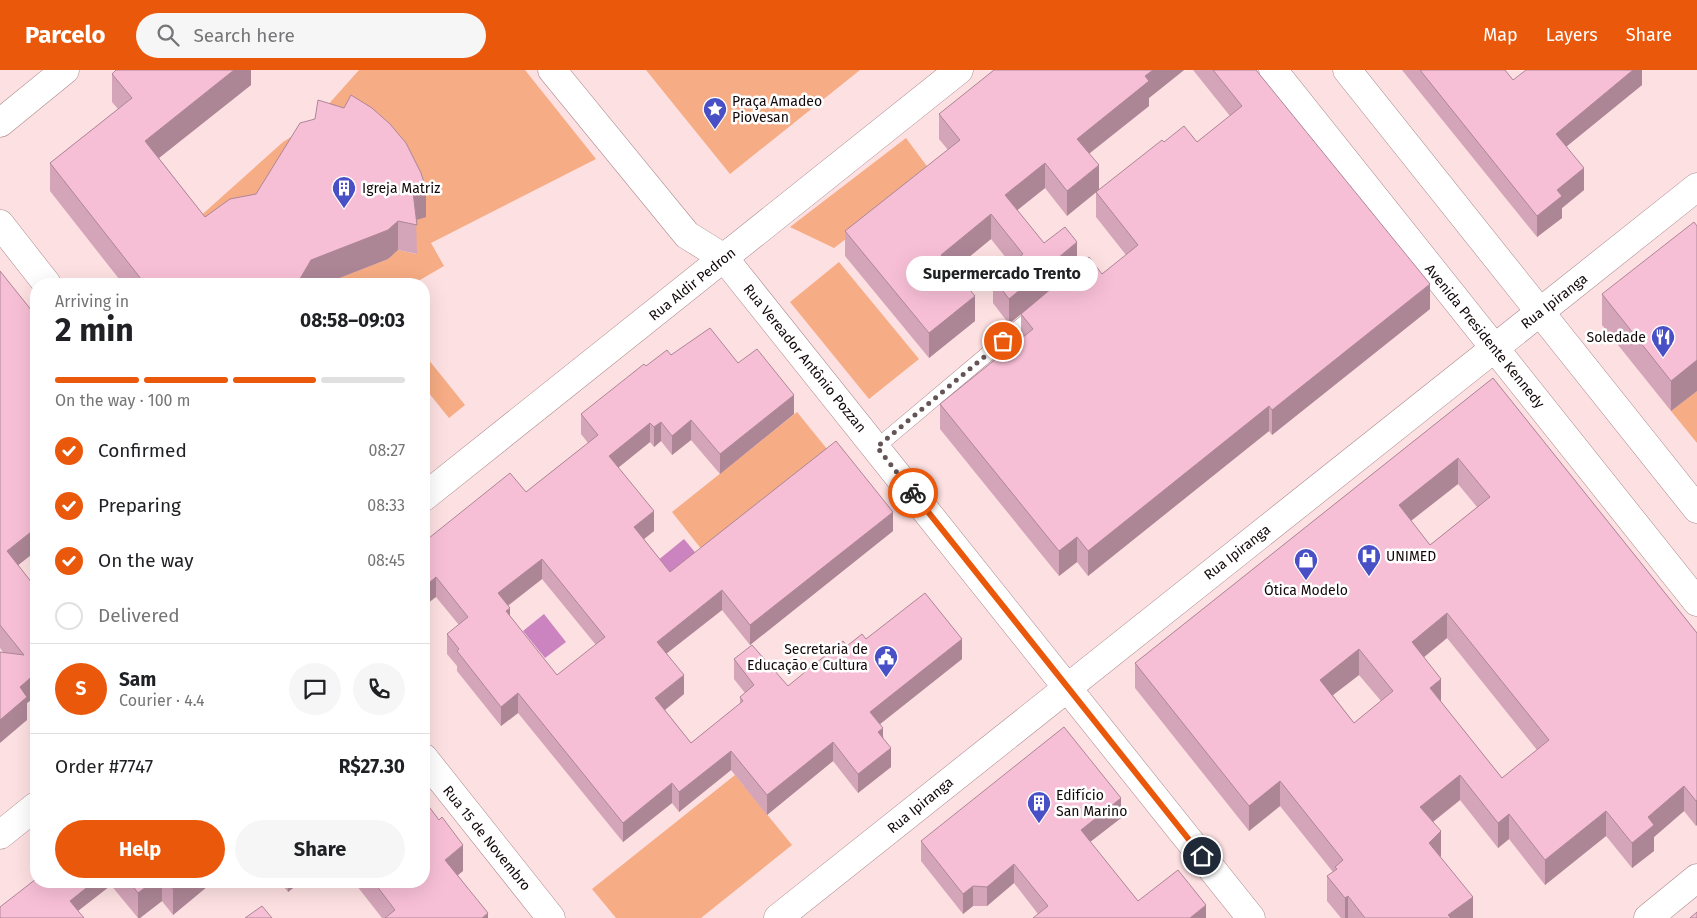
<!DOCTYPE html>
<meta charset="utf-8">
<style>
body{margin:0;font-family:"Fira Sans",sans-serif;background:#f6f6f6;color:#202124;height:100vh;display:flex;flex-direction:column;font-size:19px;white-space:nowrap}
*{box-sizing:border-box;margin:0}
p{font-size:16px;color:#757577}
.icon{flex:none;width:28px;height:28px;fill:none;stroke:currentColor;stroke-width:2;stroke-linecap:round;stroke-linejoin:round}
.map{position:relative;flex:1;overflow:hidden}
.side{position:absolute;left:30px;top:208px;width:400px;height:610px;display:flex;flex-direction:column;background:#fff;border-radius:20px;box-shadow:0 5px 20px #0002}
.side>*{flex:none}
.pin{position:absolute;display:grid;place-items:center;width:42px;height:42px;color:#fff;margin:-21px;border:2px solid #fff;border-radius:50%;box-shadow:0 1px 5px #0007}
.courier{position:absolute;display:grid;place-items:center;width:50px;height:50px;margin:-25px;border:4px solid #ea580c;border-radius:50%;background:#fff;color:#222;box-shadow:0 1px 6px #0007}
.bubble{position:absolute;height:35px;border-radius:18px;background:#fff;box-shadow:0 5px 20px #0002;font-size:16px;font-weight:700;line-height:35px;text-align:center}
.summary em{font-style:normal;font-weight:700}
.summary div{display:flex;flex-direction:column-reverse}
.summary{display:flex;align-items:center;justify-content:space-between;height:85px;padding:0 25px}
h1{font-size:32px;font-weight:700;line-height:38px}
.bar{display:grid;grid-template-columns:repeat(4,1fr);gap:8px 5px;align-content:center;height:60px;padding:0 25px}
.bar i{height:6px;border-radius:4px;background:#e0e0e0}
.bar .selected{background:#ea580c}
.bar p{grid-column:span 4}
.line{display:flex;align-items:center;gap:12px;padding:0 25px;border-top:1px solid #e0e0e0}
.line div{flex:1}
.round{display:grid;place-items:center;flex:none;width:52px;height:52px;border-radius:26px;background:#f6f6f6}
ol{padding:0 25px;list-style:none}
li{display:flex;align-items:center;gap:15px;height:55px}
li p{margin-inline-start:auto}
li .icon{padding:5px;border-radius:50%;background:#ea580c;color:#fff;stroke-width:4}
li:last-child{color:#757577}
li i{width:28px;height:28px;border:2px solid #e0e0e0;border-radius:50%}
.cta{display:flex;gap:10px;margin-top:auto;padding:10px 25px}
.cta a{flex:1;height:58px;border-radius:30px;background:#ea580c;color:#fff;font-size:20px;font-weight:700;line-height:58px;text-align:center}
.cta a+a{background:#f6f6f6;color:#202124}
header{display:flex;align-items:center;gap:30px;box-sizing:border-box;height:70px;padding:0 25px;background:#ea580c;color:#fff}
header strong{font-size:24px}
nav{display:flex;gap:28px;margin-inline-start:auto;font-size:18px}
.search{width:350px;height:45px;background:#f6f6f6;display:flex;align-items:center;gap:12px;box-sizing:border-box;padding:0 18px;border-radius:28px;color:#757577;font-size:19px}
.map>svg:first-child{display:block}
.green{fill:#f6ac84}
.water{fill:#cb84bf}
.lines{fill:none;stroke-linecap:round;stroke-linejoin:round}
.service-casing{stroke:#aa898d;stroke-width:16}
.minor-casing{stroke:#aa898d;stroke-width:29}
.primary-casing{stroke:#aa898d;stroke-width:29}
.service{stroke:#fff;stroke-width:15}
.minor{stroke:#fff;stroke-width:28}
.primary{stroke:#fff;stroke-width:28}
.wall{fill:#d4a4b8;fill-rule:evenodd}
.shaded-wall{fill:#ad8696}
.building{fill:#f7bfd6;stroke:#ad8696;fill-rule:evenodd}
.done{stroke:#655455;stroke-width:5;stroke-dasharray:0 9}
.route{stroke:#ea580c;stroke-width:6}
.labels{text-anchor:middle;stroke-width:5;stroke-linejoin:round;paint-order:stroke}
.poi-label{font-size:14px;fill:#130809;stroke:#fff;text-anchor:start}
.street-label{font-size:14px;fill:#130809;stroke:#fff}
</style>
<header>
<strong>Parcelo</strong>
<div class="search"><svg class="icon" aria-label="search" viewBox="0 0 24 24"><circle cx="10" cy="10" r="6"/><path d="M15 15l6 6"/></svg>Search here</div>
<nav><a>Map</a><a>Layers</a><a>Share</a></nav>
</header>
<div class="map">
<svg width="1697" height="848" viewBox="0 0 1697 848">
<rect width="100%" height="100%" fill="#fde0e2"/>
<path class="green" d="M359 0H525L596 89 431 173 444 196 413 214H324L388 189 398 180 416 184 414 161 196 150 283 72 310 55Z
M646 0H860L730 104Z
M906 68 932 103 834 178 790 157Z
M839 192 919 289 869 329 790 232Z
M424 284 465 335 449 348 424 317Z
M1697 321V373L1671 341Z
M797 342 836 390 710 490 672 442Z
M735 705 792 775 701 848H616L592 819Z"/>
<path class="water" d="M684 469 699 487 673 507 657 491Z
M544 544 566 572 545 588 523 561Z"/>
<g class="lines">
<g class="service-casing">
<path id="service" d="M877 377 1035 244"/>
</g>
<g class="minor-casing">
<path id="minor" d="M552 0 687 165 724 188 1251 848
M0 154 47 214
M424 427 959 0
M424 688 551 848
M0 765 36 736
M778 848 1697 117
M1648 848 1697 808"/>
</g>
<g class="primary-casing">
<path id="primary" d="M1273 0 1697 532
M1347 0 1697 439
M0 53 65 0"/>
</g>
<use href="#service" class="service"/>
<use href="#minor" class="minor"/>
<use href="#primary" class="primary"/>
</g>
<path class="wall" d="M251 0V15L159 88 205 147H426L416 150 417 184 398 180 388 189 324 214H123L50 121V93L118 39 112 32V4Z
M994 0H1184L1149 28V36L1089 84 1067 146 1045 118 1017 140 1044 173 1077 197 1102 204 1126 185 1096 147V122L1164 72H1197L1230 46 1193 0H1256L1430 239 1272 365 1269 361 1088 506 1077 492 1059 506 940 359V334L1021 269V244L1009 254 993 233V208L1011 194 991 169 953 200 975 251 929 288 845 186V161L948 80 939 69V44Z
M1402 0H1505L1513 10 1642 0V15L1567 76 1584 120 1562 138V148L1537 167Z
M1697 156V321L1671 341 1602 255V224Z
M0 201 36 246V481L18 495 36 518V626L27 633V650L3 582 0 578Z
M671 285 738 293 794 344 720 404 691 370 672 385 661 371 654 377 650 372 618 398 654 461 644 469 670 502 893 461 750 575 722 540 667 583 684 624 665 640 691 673 740 634V627L745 623 734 609V589L788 616 847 576 866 569 962 589 880 654 891 697 858 723 833 691 767 745 731 700 679 742 672 733 623 772 518 643 501 656 457 601V596L447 584V564L459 555 436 527 424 472 526 422 588 373 581 364V344L646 296ZM542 509 596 575 557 605 510 546 508 536Z
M1493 308 1697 563 1696 756 1684 741 1654 767V781L1632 798 1606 766 1545 815 1509 769 1498 778 1460 730 1433 752 1441 786 1440 787 1473 848H1341L1327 831V806L1333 802 1280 736 1249 761 1135 618V593ZM1458 414 1477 437 1430 475 1411 451ZM1447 568 1537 680 1502 708 1441 632 1424 587ZM1359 605 1381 631 1354 653 1333 625Z
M1121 748 1090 772 1138 831 1206 848 1038 844 1014 813 987 836H973L963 844 921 791V771Z
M463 801 458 805 488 848H382L353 811H424Z
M36 811H214L173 845 162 831 140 848H138L110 814V816L78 841Z
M279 811H302L288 822Z"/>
<path class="shaded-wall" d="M234 0H251V15L145 99V71Z
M1153 0H1184L1149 28V36L1077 93V69L1145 6Z
M1633 0H1642V15L1556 85V64Z
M1045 93V118L1005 150V125Z
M1099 95V120L1067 146V121Z
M1584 98V120L1562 138V148L1537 167V146L1557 120Z
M426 119V147L413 151V122Z
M991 144V169L941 210V185Z
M398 151V180L388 189 324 214H297L311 190Z
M1077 172V197L1009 254V229Z
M1430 214V239L1272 365V340Z
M975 226V251L929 288V263Z
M1697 290V321L1671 341V311Z
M794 325V344L720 404V384Z
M1269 336V361L1088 506V481Z
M691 350V370L672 385V366Z
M661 352V371L654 377V357Z
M650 353V372L609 405V386Z
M1458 388V414L1399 460V435Z
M654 441V461L634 477V457Z
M893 442V461L750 575V555Z
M36 458V481L7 504V481Z
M1077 467V492L1059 506V481Z
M542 489V509L498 543V523Z
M436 507V527L424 536V517Z
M722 520V540L657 591V572Z
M510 538V558L506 541Z
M1447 543V568L1412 597V572Z
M962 569V589L870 662V642Z
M1359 579V605L1320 635V610Z
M36 603V626L27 633V650L0 673V650L20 617Z
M684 605V624L655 648V628Z
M1441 609V634L1430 618Z
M518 623V643L501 656V637Z
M883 658V678L878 662Z
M833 672V691L767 745V725Z
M891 678V697L858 723V704Z
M731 681V700L679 742V722Z
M1460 705V730L1420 762V737Z
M1280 711V736L1249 761V736Z
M672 713V733L623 772V753Z
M1684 716V741L1654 767V781L1632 798V773L1648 747Z
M1121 728V748L1081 779V760Z
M1697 730V755L1696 756V731Z
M1606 741V766L1545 815V790Z
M1509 744V769L1498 778V753Z
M1441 761V786L1429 798V773Z
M463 775V801L445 815V790Z
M1014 794V813L987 836V817Z
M95 811H110V816L70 847V831Z
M154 811H162V831L140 848H138V823Z
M182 811H214L173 845V819Z
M288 811H302L288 822Z
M973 816V836L963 844V824Z
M1348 826V848H1345V828Z
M1473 827V848H1448V845Z
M1206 835V848H1190Z
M488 843V848H482Z"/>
<path class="building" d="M116 0H234L145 71 205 147 230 129 256 124 300 53 315 49 318 30 344 38 351 25 372 38 390 54 406 73 421 103 426 119 413 122 417 155 398 151 388 160 311 190 297 214H211L206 210 202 214H145L50 93 132 28 112 4Z
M994 0H1153L1145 6 1149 11 1077 69 1099 95 1067 121 1045 93 1005 125 1044 173 1065 157 1077 172 1009 229 993 208 1023 184 991 144 941 185 975 226 929 263 845 161 960 70 939 44Z
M1213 0H1256L1430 214 1272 340 1269 336 1088 481 1077 467 1059 481 940 334 1033 259 1021 244 1089 187 1102 204 1138 175 1096 122 1162 70 1164 72 1184 56 1197 72 1242 36Z
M1420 0H1505L1513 10 1526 0H1633L1556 64 1584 98 1557 120 1562 126 1537 146Z
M1694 152 1697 156V290L1671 311 1602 224Z
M0 201 36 246V458L7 481 36 518V603L20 617 27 627 0 650V582L24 585 0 555Z
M710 258 738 293 757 279 794 325 720 384 691 350 672 366 661 352 654 357 650 353 609 386 654 441 634 457 670 502 836 371 893 442 750 555 722 520 657 572 684 605 655 628 691 673 743 631 740 627 754 615 734 589 752 575 788 616 843 571 847 576 862 564 866 569 925 523 962 569 870 642 883 658 878 662 891 678 858 704 833 672 767 725 731 681 679 722 672 713 623 753 518 623 501 637 457 581 459 579 447 564 468 547 436 507 424 517V472L510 403 526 422 598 365 581 344 644 294 646 296 667 280 671 285ZM542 489 605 567 557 605 506 541 510 538 498 523Z
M1493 308 1697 563V730L1696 731 1684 716 1648 747 1654 755 1632 773 1606 741 1545 790 1509 744 1498 753 1460 705 1420 737 1441 761 1429 773 1473 827 1448 845 1451 848H1365L1348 826 1345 828 1327 806 1337 799 1335 797 1343 790 1280 711 1249 736 1135 593ZM1458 388 1490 427 1430 475 1399 435ZM1447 543 1549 670 1502 708 1430 618 1441 609 1412 572ZM1359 579 1393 621 1354 653 1320 610Z
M1064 657 1121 728 1081 760 1138 831 1178 800 1206 835 1190 848H1033L1048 836 1014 794 987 817 973 816 963 824 921 771Z
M424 730 439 750 442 747 463 775 445 790 488 843 482 848H385L395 840 373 811H424Z
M36 809V811H95L70 831 84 848H0V837Z
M129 811H154L138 823Z
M167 811H182L173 819Z
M262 836 272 848H245Z
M1697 842V848H1690Z"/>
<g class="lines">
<path class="done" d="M913 423 877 377 1003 271"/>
<path class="route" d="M913 423 1202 786"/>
</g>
<defs>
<g id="sight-pin" transform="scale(1.25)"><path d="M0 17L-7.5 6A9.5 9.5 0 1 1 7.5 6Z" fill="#494fc5" stroke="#fff"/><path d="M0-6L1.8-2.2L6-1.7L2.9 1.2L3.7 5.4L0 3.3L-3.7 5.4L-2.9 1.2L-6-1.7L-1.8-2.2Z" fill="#fff"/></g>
<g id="building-pin" transform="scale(1.25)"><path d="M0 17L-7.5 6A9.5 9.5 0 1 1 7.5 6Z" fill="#494fc5" stroke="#fff"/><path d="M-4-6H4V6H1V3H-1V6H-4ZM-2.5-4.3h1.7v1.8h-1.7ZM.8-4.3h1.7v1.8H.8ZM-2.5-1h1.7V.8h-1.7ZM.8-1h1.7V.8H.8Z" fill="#fff"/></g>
<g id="restaurant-pin" transform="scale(1.25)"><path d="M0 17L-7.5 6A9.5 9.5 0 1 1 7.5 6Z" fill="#494fc5" stroke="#fff"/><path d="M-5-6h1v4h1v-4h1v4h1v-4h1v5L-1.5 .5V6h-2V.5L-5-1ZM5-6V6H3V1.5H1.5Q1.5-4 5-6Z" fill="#fff"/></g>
<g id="hospital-pin" transform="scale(1.25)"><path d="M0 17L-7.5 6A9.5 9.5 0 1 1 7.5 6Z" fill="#494fc5" stroke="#fff"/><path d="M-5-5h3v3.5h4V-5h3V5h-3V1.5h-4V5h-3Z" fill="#fff"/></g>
<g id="shop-pin" transform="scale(1.25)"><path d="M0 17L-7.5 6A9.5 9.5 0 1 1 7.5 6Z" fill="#494fc5" stroke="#fff"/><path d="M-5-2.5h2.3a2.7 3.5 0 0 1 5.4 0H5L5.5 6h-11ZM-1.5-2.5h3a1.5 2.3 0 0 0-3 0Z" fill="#fff"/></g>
<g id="civic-pin" transform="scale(1.25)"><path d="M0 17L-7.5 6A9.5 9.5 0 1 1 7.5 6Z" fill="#494fc5" stroke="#fff"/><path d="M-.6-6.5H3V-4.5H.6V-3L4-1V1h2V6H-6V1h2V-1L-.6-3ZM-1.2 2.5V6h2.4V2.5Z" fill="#fff"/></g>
</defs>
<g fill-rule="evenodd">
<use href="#sight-pin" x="715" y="39"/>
<use href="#building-pin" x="344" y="118"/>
<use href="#restaurant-pin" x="1663" y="267"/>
<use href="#hospital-pin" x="1369" y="486"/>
<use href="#shop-pin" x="1306" y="490"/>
<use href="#civic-pin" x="886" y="587"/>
<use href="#building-pin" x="1039" y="733"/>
</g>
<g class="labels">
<g class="poi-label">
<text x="732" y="36">Praça Amadeo<tspan x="732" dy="16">Piovesan</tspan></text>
<text x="362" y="123">Igreja Matriz</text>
<text x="1646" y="272" text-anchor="end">Soledade</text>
<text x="1386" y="491">UNIMED</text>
<text x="1306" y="525" text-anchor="middle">Ótica Modelo</text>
<text x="868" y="584" text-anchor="end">Secretaria de<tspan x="868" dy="16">Educação e Cultura</tspan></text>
<text x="1056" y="730">Edifício<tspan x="1056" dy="16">San Marino</tspan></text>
</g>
<g class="street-label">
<text transform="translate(692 214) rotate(-39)" y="5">Rua Aldir Pedron</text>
<text transform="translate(1554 231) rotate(-38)" y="5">Rua Ipiranga</text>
<text transform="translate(1485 266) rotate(51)" y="5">Avenida Presidente Kennedy</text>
<text transform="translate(805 288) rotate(51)" y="5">Rua Vereador Antônio Pozzan</text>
<text transform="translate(1237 482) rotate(-38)" y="5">Rua Ipiranga</text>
<text transform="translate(920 735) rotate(-39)" y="5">Rua Ipiranga</text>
<text transform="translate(487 768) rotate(51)" y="5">Rua 15 de Novembro</text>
</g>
</g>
</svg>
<div class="pin" style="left:1003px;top:271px;background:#ea580c"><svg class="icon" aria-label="bag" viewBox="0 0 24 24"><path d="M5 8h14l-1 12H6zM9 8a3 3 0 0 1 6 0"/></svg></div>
<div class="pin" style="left:1202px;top:786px;background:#1f2937"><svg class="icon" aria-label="home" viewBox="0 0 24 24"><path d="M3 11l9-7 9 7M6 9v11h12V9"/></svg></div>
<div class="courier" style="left:913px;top:423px"><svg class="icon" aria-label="bike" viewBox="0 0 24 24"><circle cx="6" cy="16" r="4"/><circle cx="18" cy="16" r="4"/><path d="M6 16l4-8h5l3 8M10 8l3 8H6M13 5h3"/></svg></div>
<div class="bubble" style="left:906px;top:186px;width:192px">Supermercado Trento</div>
<section class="side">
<div class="summary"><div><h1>2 min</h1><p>Arriving in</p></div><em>08:58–09:03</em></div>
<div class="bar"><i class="selected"></i><i class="selected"></i><i class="selected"></i><i></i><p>On the way · 100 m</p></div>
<ol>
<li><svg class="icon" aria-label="check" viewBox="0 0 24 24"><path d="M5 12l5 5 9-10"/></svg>Confirmed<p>08:27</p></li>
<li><svg class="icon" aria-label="check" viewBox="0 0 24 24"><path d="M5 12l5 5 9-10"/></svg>Preparing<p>08:33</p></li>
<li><svg class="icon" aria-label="check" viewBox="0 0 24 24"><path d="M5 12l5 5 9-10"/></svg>On the way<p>08:45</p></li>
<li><i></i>Delivered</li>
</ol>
<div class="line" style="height:90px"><b class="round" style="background:#ea580c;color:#fff">S</b><div><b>Sam</b><p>Courier · 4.4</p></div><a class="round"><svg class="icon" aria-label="chat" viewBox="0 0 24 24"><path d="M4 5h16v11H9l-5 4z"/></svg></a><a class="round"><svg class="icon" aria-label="phone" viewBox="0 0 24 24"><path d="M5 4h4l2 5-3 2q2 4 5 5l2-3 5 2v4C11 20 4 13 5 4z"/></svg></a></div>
<div class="line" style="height:65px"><div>Order #7747</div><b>R$27.30</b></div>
<div class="cta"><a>Help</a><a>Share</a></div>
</section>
</div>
